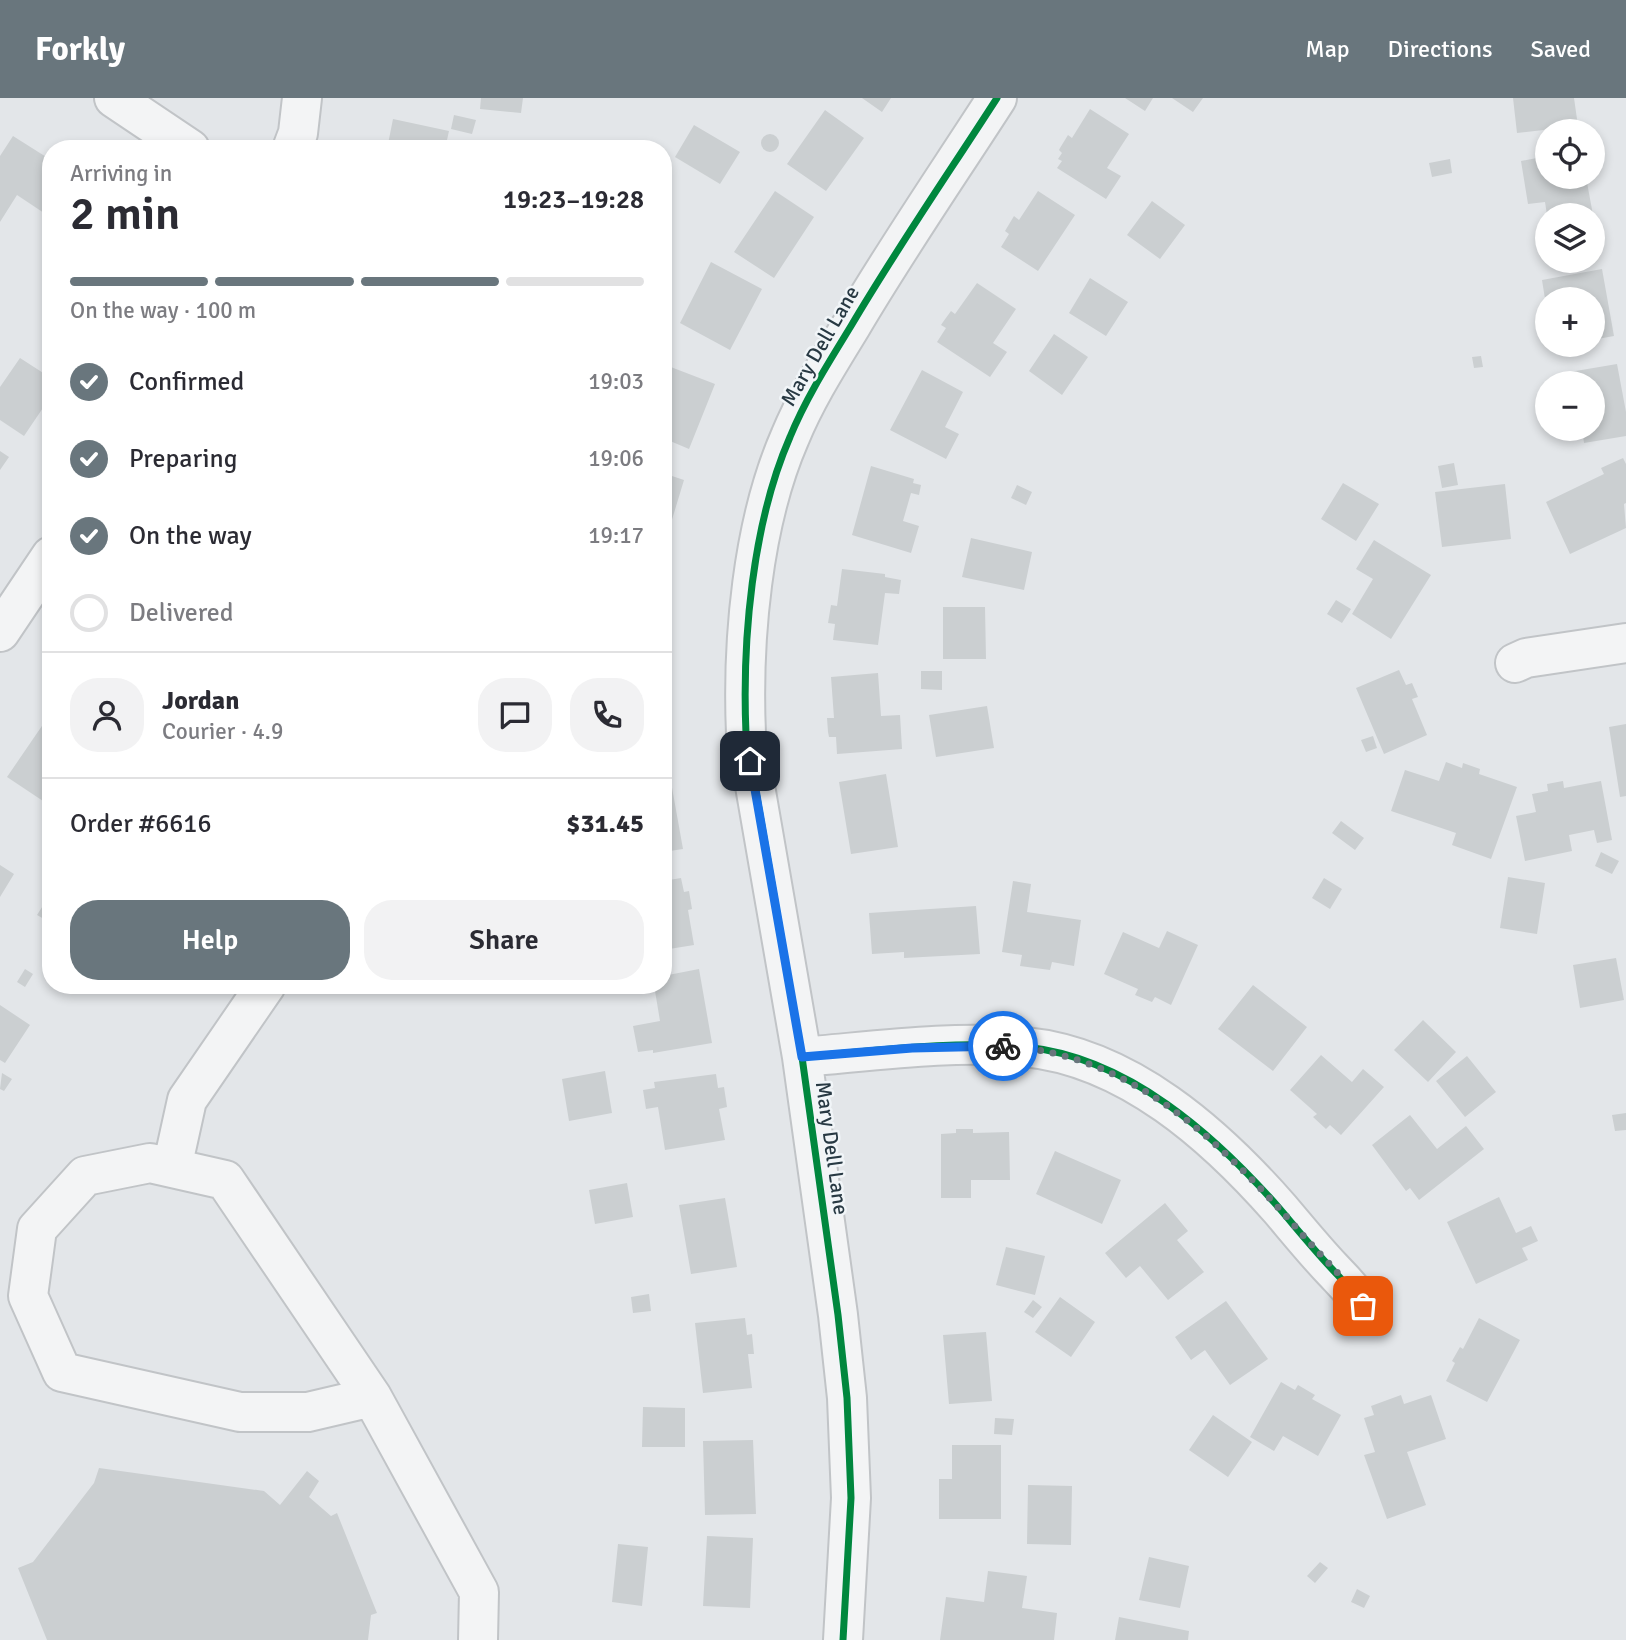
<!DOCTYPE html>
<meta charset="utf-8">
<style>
body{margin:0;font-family:Signika,sans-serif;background:#f2f2f3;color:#2b2b33;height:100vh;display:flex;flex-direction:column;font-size:26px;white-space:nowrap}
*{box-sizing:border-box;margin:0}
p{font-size:23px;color:#7c7c81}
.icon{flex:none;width:38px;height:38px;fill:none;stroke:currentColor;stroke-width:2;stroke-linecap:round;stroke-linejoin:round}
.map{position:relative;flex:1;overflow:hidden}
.side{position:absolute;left:42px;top:42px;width:630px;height:854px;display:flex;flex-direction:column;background:#fff;border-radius:28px;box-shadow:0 4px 10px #0003}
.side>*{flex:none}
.controls{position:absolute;left:1535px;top:21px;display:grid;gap:14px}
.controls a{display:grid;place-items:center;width:70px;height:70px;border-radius:50%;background:#fff;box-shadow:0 4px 10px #0003;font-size:35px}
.pin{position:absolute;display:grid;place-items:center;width:60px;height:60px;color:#fff;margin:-30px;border-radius:14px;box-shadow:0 4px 10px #0006}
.courier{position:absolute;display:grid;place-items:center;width:70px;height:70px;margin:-35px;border:5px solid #1a73e8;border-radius:50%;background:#fff;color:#222;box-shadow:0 2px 9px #0007}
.headline em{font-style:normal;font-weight:600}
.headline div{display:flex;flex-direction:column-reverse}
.headline{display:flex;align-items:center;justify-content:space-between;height:119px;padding:0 28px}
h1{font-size:46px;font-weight:600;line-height:52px}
.bar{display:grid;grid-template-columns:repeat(4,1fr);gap:10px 7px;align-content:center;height:84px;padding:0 28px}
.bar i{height:9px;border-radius:5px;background:#e1e1e2}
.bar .current{background:#69767d}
.bar p{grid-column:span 4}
.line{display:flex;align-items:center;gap:18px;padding:0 28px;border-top:2px solid #e1e1e2}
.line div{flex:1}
.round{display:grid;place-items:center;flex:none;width:74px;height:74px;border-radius:28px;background:#f2f2f3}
ol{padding:0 28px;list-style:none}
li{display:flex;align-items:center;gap:21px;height:77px}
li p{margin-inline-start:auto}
li .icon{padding:7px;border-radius:50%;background:#69767d;color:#fff;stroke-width:4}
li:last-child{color:#7c7c81}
li i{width:38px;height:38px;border:4px solid #e1e1e2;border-radius:50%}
.button{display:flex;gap:14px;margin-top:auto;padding:14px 28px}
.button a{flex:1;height:80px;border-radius:28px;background:#69767d;color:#fff;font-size:28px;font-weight:600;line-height:80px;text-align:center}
.button a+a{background:#f2f2f3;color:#2b2b33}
header{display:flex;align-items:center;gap:42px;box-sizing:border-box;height:98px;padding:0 35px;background:#69767d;color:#fff}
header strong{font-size:33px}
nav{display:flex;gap:38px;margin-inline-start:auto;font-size:24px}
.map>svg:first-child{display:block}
.building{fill:#cbcfd1}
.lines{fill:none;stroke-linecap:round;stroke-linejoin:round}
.minor-casing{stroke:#c1c4c7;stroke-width:42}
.minor{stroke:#f3f4f5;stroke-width:38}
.cycleway-casing{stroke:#f1f5f8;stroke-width:11}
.cycleway{stroke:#00873e;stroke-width:7}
.done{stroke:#69767d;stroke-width:7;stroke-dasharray:0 12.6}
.route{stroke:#1a73e8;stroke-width:9}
.labels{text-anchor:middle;stroke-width:5;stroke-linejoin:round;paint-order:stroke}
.street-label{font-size:21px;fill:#283943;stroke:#f1f5f8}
</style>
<header>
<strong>Forkly</strong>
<nav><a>Map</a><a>Directions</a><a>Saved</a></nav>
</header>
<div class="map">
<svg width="1626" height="1542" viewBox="0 0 1626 1542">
<rect width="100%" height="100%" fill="#e3e6e9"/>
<path class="building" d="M481 0H523L521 15 480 11Z
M862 0H891L882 14Z
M1125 0H1153L1145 13Z
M1172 0H1203L1193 14Z
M1513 0H1574L1578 28 1517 35Z
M1090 11 1129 36 1107 70 1121 78 1106 101 1057 70 1062 63 1058 61 1062 55 1059 52 1060 50 1068 37 1072 40Z
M825 12 864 40 826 93 787 66Z
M454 17 476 22 472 36 451 31Z
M393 21 449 33 445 51H387Z
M694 27 740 54 720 86 675 59Z
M761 45a9 9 0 1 1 18 0a9 9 0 1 1-18 0Z
M13 38 51 62V103L44 115 17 97 0 124V58Z
M1547 58V79H1586L1593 117H1547L1545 104 1528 106 1521 63Z
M1450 61 1452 75 1432 79 1429 65Z
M775 93 814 119 774 180 734 154Z
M1038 93 1075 117 1038 173 1001 149 1009 136 1005 133 1014 118 1019 122Z
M1152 103 1185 127 1160 161 1127 137Z
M711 164 762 191 730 252 680 225Z
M1602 171 1614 238 1592 242V201H1545L1542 182Z
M1090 180 1128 204 1106 238 1069 215Z
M977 185 1016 211 993 245 1007 254 990 279 937 244 946 230 941 227 943 224 951 213 955 216Z
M1054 236 1088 259 1062 297 1029 273Z
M1481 258 1483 269 1474 270 1472 259Z
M20 260 51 280V298L24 338 0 322V289Z
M663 266 715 286 689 351 663 340Z
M1617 266 1626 314V338L1584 345 1582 331H1592V285H1559L1558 276Z
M922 272 963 294 945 329 959 336 946 361 890 332Z
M0 353 9 359 0 372Z
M1623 360 1626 366V405L1624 406 1626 430 1570 456 1546 404 1604 376 1601 370Z
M1454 365 1458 387 1442 390 1438 368Z
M871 368 914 381 913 385 921 387 919 397 911 395 903 423 919 428 911 455 852 437Z
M663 375 684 382 664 448H663Z
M1343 385 1379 406 1356 443 1321 421Z
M1505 386 1511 441 1442 449 1435 394Z
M1017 387 1032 394 1026 407 1011 400Z
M971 440 1032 454 1024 492 962 479Z
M1374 442 1431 477 1391 541 1352 516 1373 481 1356 471Z
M842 471 885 476V479L901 482 899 496 885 495 878 547 833 542 835 526 828 525 831 507 837 508Z
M663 481H668V501H663Z
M1336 502 1351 511 1342 525 1327 516Z
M943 509H985L986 561H943Z
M1399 572 1406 587 1412 585 1418 599 1412 601 1427 637 1384 656 1356 590Z
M921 573H942V592L921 591Z
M878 575 881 618 900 617 902 651 837 656 836 639H829L828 634 827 620H834L831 579Z
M987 608 994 650 936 659 929 617Z
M46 622 51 625V692L43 703 7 679Z
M1626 626V698L1620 699 1609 629Z
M1373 638 1377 650 1366 654 1361 642Z
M1446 664 1462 670 1463 665 1480 671 1479 676 1517 689 1491 761 1452 747 1456 735 1391 713 1405 672 1439 683Z
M886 676 898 749 851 756 839 684Z
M1563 683 1564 690 1601 683 1612 742 1597 745 1594 732 1569 737 1572 753 1525 763 1516 718 1536 714 1532 696 1548 693 1547 686Z
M671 684 683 751 663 754V685Z
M1341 723 1364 740 1355 752 1332 735Z
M1601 754 1619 763 1612 776 1595 768Z
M0 767 14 776 0 799Z
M1508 779 1545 785 1537 836 1500 830Z
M681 780 684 794 689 793 692 811 688 812 694 847 663 852V783Z
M1324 780 1342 791 1330 811 1312 800Z
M1013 783 1031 786 1027 814 1081 822 1074 868 1052 864 1050 872 1020 868 1022 857 1002 854Z
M51 795V825L37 817Z
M976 808 980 856 904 860V854L872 856 869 815Z
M1167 833 1198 847 1171 907 1155 899 1152 904 1135 897 1138 891 1104 876 1123 834 1159 850Z
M1616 860 1624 902 1580 910 1573 867Z
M25 871 33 876 25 889 17 884Z
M699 871 712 945 653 955V952L638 954 633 928 660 923 654 887H663V878Z
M1253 887 1307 929 1273 973 1218 931Z
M0 907 30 927 5 965 0 962Z
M1423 922 1456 954 1428 984 1394 952Z
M1321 957 1352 984 1363 971 1384 989 1341 1037 1330 1027 1326 1031 1313 1019 1317 1016 1290 992Z
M1467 958 1496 994 1465 1019 1436 983Z
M605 973 612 1015 569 1023 562 981Z
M2 975 12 981 4 993 0 991Z
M716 976 718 990 724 989 727 1009 719 1011 725 1042 665 1052 658 1009 646 1011 643 992 655 990 654 984Z
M1626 1015V1032L1615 1033 1612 1017Z
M1410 1017 1437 1051 1466 1028 1484 1051 1419 1102 1410 1090 1406 1093 1372 1047Z
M956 1031H973V1035L1009 1034 1010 1082H971V1100H941V1036L956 1035Z
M1055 1053 1121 1082 1102 1126 1036 1096Z
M627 1085 633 1119 595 1126 589 1092Z
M1499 1099 1516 1135 1531 1128 1538 1143 1522 1150 1528 1162 1476 1186 1447 1124Z
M725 1100 737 1169 691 1176 679 1107Z
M1165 1105 1188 1133 1177 1142 1204 1174 1168 1202 1140 1168 1126 1180 1105 1155Z
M1006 1149 1045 1158 1035 1197 996 1187Z
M649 1196 651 1213 633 1215 631 1199Z
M1060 1199 1095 1224 1071 1259 1035 1234Z
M1033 1202 1042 1209 1033 1220 1024 1214Z
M1226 1203 1268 1261 1230 1287 1205 1252 1191 1262 1175 1239Z
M745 1220 747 1237 752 1236 754 1256H748L752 1290 703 1295 695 1225Z
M1479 1220 1520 1242 1487 1304 1446 1283 1455 1265 1452 1263 1460 1249 1463 1251Z
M986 1234 992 1303 949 1306 943 1237Z
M1281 1284 1295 1292 1298 1287 1315 1297 1312 1301 1341 1317 1318 1358 1283 1338 1274 1353 1250 1339Z
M1401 1297 1404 1306 1431 1297 1446 1341 1407 1354 1426 1407 1387 1421 1364 1357 1375 1354 1364 1320 1374 1317 1371 1308Z
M643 1309 685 1310V1349H642Z
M1213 1317 1252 1344 1228 1379 1189 1352Z
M995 1320 1014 1321 1012 1337 994 1336Z
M753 1342 756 1416 705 1417 703 1343Z
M952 1347H1001V1421H939V1381H952Z
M99 1370 264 1393 280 1407 307 1373 319 1383 309 1399 331 1418 337 1415 377 1515 371 1517 368 1542H47L18 1470 33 1464 94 1385Z
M1028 1387 1072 1388 1071 1447 1027 1446Z
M707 1438 753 1440 750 1510 703 1508Z
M618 1446 648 1449 642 1508 612 1504Z
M1149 1459 1189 1468 1180 1510 1139 1502Z
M1320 1464 1328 1470 1315 1485 1307 1478Z
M988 1473 1027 1478 1022 1510 1057 1515 1054 1542H940L946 1499 984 1504Z
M1357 1491 1370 1498 1364 1510 1351 1504Z
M1119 1519 1189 1533 1188 1542H1115Z"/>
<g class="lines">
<g class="minor-casing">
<path id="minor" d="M114 0 190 51
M292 51 298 35 302 0
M0 534 51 458
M1515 565 1526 560 1626 545
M802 959C875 953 951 942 1025 949 1128 959 1215 1037 1280 1111 1297 1131 1314 1152 1332 1171 1344 1184 1354 1193 1363 1208
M172 1070 187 1002 266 887
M372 1299 308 1314H240L62 1274 28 1198 37 1131 85 1078 150 1065 225 1082 372 1299 479 1494 478 1542
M843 1542 851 1400 847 1300 838 1217 802 959 746 636C742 543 752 426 790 339 806 300 829 264 851 228 897 150 948 76 997 0"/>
</g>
<use href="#minor" class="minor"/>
<g class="cycleway-casing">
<path id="cycleway" d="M802 959C875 953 951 942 1025 949 1128 959 1215 1037 1280 1111 1297 1131 1314 1152 1332 1171 1344 1184 1354 1193 1363 1208
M843 1542 851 1400 847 1300 838 1217 802 959 746 636C742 543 752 426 790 339 806 300 829 264 851 228 897 150 948 76 997 0"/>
</g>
<use href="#cycleway" class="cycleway"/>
</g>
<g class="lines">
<path class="done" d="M1003 948C1132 955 1221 1044 1301 1135 1322 1159 1346 1181 1363 1208"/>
<path class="route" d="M750 663 802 959 912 950 1003 948"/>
</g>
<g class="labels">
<g class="street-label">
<text transform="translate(820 248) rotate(-60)" y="7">Mary Dell Lane</text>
<text transform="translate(832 1050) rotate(82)" y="7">Mary Dell Lane</text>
</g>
</g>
</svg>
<div class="controls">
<a><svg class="icon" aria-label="locate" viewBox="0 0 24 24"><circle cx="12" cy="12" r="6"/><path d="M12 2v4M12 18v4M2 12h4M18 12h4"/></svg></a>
<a><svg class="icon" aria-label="layers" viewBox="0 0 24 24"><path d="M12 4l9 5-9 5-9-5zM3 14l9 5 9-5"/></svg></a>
<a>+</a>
<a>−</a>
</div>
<div class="pin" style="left:1363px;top:1208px;background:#ea580c"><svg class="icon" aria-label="bag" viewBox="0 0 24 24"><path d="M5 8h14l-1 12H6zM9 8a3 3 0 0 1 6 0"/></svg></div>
<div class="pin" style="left:750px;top:663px;background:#1f2937"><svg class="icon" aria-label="home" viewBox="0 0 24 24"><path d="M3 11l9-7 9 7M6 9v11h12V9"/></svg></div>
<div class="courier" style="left:1003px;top:948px"><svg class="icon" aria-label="bike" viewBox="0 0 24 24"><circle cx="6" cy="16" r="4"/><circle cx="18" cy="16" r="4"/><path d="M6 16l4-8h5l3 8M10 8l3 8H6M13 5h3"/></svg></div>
<section class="side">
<div class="headline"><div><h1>2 min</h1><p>Arriving in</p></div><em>19:23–19:28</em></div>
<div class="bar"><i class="current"></i><i class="current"></i><i class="current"></i><i></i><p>On the way · 100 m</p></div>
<ol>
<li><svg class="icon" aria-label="check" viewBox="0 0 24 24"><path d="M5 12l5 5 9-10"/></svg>Confirmed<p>19:03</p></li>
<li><svg class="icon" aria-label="check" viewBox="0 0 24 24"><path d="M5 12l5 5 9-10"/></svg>Preparing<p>19:06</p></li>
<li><svg class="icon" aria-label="check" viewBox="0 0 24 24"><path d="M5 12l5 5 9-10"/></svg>On the way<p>19:17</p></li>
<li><i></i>Delivered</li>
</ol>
<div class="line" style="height:126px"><a class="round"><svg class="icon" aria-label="person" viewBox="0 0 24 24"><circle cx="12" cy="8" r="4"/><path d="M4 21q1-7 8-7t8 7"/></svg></a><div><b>Jordan</b><p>Courier · 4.9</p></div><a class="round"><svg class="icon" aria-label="chat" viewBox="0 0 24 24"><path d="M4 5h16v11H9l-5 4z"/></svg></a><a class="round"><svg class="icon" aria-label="phone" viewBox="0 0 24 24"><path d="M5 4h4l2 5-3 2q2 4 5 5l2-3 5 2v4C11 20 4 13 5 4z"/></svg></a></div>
<div class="line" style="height:91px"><div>Order #6616</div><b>$31.45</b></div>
<div class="button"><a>Help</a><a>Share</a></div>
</section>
</div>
